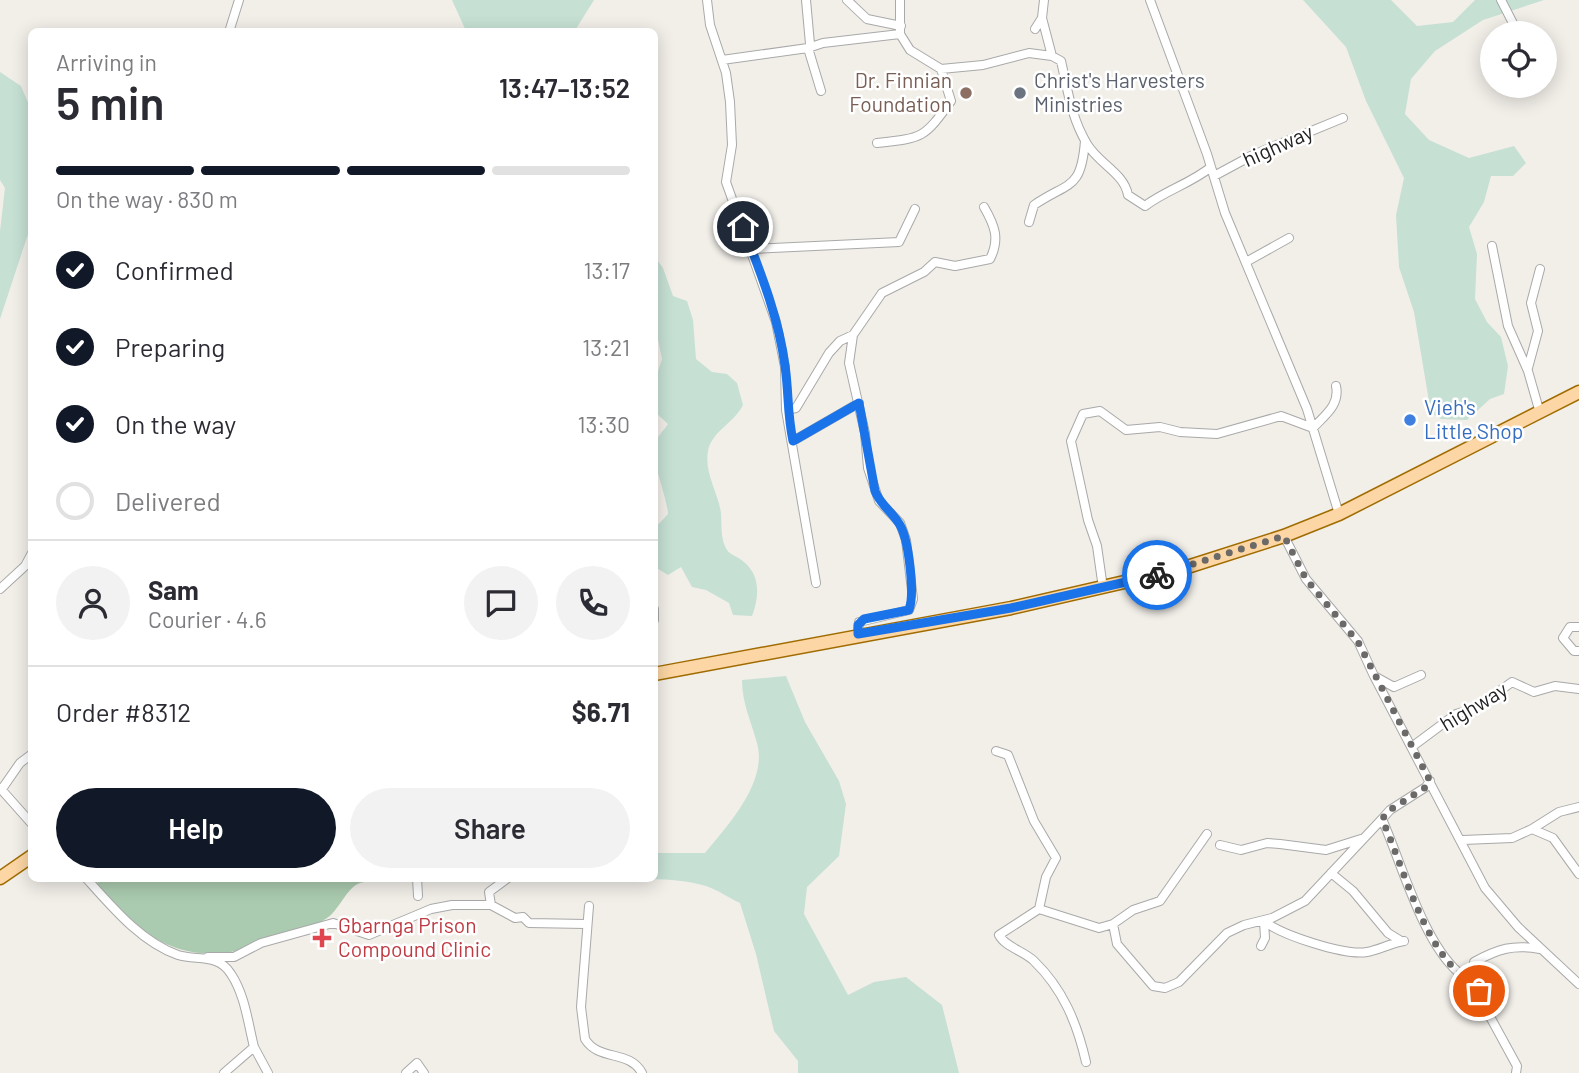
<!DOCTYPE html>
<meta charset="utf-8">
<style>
body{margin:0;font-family:Barlow,sans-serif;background:#f2f2f3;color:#2b2b33;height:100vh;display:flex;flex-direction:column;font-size:26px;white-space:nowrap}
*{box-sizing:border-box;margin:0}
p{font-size:23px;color:#7c7c81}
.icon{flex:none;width:38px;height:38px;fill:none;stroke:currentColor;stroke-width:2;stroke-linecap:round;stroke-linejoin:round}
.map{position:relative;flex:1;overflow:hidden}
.sheet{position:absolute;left:28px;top:28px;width:630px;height:854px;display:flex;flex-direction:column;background:#fff;border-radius:10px;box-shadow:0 4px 18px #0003}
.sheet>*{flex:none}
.fabs{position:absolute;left:1480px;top:21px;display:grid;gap:14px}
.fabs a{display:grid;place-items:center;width:77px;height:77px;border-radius:50%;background:#fff;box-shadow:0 4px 18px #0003;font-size:35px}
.pin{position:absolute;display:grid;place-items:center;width:60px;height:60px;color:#fff;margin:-30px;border:4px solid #fff;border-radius:50%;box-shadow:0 2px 7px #0007}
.courier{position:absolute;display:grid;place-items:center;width:70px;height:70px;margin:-35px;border:5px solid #1a73e8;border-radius:50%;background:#fff;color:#222;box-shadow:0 2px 9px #0007}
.head em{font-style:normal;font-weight:600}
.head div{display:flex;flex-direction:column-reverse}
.head{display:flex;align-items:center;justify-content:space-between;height:119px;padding:0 28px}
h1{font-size:46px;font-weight:600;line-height:52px}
.bar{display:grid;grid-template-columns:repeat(4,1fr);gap:10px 7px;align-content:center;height:84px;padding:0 28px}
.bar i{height:9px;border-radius:5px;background:#e1e1e2}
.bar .on{background:#111827}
.bar p{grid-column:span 4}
.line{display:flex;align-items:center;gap:18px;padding:0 28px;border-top:2px solid #e1e1e2}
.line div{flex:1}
.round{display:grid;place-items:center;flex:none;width:74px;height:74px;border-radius:37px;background:#f2f2f3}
ol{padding:0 28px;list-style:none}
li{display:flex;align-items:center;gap:21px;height:77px}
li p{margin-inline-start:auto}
li .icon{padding:7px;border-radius:50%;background:#111827;color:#fff;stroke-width:4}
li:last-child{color:#7c7c81}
li i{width:38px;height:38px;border:4px solid #e1e1e2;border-radius:50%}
.primary-button{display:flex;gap:14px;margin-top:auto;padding:14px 28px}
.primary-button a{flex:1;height:80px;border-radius:42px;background:#111827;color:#fff;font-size:28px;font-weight:600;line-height:80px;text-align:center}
.primary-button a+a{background:#f2f2f3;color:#2b2b33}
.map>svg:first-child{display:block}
.wetland{fill:#c6e0d4}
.cemetery{fill:#aacbaf}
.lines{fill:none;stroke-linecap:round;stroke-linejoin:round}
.street-casing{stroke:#a9a9a9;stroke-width:10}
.primary-casing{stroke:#a06b00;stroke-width:15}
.street{stroke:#fff;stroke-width:8}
.primary{stroke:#fcd6a4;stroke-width:12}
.done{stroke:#6b6a68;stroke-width:7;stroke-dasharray:0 12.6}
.route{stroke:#1a73e8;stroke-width:9}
.education-dot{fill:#8d6e63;stroke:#fff;stroke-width:2.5}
.worship-dot{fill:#6b7280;stroke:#fff;stroke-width:2.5}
.shop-dot{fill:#3f7fe0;stroke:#fff;stroke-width:2.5}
.health-dot{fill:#e0444e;stroke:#fff;stroke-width:2.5}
.labels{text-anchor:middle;stroke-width:5;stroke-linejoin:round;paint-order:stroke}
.education-label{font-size:21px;fill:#785e54;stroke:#fff;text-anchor:end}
.worship-label{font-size:21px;fill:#5b616d;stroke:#fff;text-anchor:start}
.street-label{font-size:21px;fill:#222;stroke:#fff}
.shop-label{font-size:21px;fill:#366cbe;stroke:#fff;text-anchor:start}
.health-label{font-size:21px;fill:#be3a42;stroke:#fff;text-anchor:start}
</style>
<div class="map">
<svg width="1579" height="1073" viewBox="0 0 1579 1073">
<rect width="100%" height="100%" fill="#f2efe9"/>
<path class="wetland" d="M452 0H594L574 32 466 31Z
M1303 0H1391L1417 26 1453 22 1475 0H1544L1483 20 1435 51 1411 79 1405 114 1429 140 1469 158 1514 146 1526 163 1513 176H1491L1484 202 1469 227 1477 254 1475 299 1487 322 1501 337 1508 366 1504 394 1490 399 1467 420 1441 419 1431 413 1414 312 1399 267 1396 215 1404 178 1366 101 1346 47Z
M0 72 21 86 32 112 31 225 0 319V231L5 188 0 180Z
M655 257 663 268 673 296 687 301 693 320 696 359 712 372 727 374 737 383 743 405C735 422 711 432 708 451 704 473 718 492 721 513 722 525 720 539 727 550 730 555 739 557 744 562 761 576 759 598 752 616L733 615 729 603 706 590 692 587 681 567 668 575 655 567V528L668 514C667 496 650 458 655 443 657 437 664 430 668 424L655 412V380L662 359 655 325Z
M786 676 805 722 839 781 846 804 839 856 807 887 804 914 848 995 874 982 906 977 942 1005 959 1073H798V1061L774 1031 756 954 740 903C729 898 718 890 706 886 655 871 599 887 547 879L654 878 655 853H705C728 825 768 782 757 743 751 721 742 703 742 680Z"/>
<path class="cemetery" d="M98 878 364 879V882C347 884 341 909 327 918 311 929 291 935 273 941 190 970 154 947 97 889Z"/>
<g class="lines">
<g class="street-casing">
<path id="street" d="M707 0 710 25 726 73 730 102 732 145 726 182 776 322 785 367 786 410 816 583
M806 0 810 44
M847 0 867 19 901 26
M1150 0 1207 154 1225 213 1307 409 1339 514
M1501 0 1518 33
M1042 18 1052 56
M1035 29 1042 18 1044 0
M229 32 239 0
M900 34 910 50 941 69
M722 60 808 48
M821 91 808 48 823 43 900 34V0
M877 143C924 138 924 138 951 101L941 69 983 65 1029 53 1052 56 1061 61C1068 91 1071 117 1087 144 1099 164 1124 173 1128 195L1145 206C1166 190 1190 184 1211 167
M1214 176 1253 155 1343 118
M1029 222 1034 205C1069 181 1081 191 1085 141
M1492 246 1508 326 1528 371 1540 413
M752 249 899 242 915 209
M1246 262 1289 238
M853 335 849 363 865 433 868 468 879 501 900 523 906 540 913 599 909 610 859 622 858 634
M1528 368 1538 331 1531 303 1540 269
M786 410 796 408 829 353 840 341 853 335 882 293 924 272 935 262 955 266 990 259C1000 239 995 226 984 207
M793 441 859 403
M1284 536 1306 579 1358 641 1374 676 1394 687 1421 675
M1103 588 1097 546 1088 520 1071 441 1083 414 1100 411 1126 430 1160 427 1180 432 1217 434 1281 416 1313 428C1325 415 1340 405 1336 386
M0 589 25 566 32 553
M654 609V620
M1579 627H1570L1563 638 1574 651H1579
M1374 676 1485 888 1518 927 1579 984
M1413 746 1456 714 1476 708 1512 682 1534 692 1555 686 1579 689
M996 751 1008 755 1034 821 1056 858 1046 877 1039 909
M1430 781 1426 787 1390 810 1382 819C1402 864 1422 940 1458 972 1464 977 1471 978 1477 982L1482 1002 1517 1066 1516 1073
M0 788 32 824
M2 789 20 763 32 754
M1532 829 1559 812 1579 807
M1463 840 1512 838 1532 829 1553 838 1579 874
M1220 845 1241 850 1267 843 1280 844 1326 850 1361 839
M1331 873 1353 891 1388 933 1401 941
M86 878C112 907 141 942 178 955 197 961 218 953 231 974 245 995 248 1023 254 1047L224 1073
M417 878 418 896
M508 878 489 892 491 905 515 918 523 917 529 923 586 924
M589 906 581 1007 585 1039C599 1062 629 1049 642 1073
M1264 921C1281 935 1345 956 1367 952 1379 950 1391 943 1404 941
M1113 924 1117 944 1153 986 1165 988 1179 982 1227 933 1244 925 1272 918 1305 901 1382 819
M1261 946 1265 938 1264 921
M208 957H234L261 943 333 923 369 935 431 909 452 905H491
M1474 979V962C1498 949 1513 944 1540 949
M254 1047 268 1073
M1086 1062C1077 1023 1063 989 1034 961 1024 951 1005 947 999 935L1039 909 1099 928 1113 924 1133 910 1160 901 1207 834
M406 1073 417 1063 424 1073"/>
</g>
<g class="primary-casing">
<path id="primary" d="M654 674 1011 608 1181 569 1284 536 1339 514 1579 392
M0 878 32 856"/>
</g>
<use href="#street" class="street"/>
<use href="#primary" class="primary"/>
</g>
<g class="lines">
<path class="done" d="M1157 575 1284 536 1306 579 1358 642 1430 781 1426 787 1390 810 1382 819C1402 864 1422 940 1458 972 1464 977 1471 978 1477 982L1479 991"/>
<path class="route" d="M743 227C760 271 779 318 785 366 789 393 787 413 793 441L859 403 875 491C880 504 890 510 898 522 909 536 915 594 909 610L864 619 858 625V634L1011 608 1157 575"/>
</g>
<circle class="education-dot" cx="966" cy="93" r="7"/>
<circle class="worship-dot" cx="1020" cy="93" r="7"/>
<circle class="shop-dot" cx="1410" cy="420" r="7"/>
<path class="health-dot" d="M318.5 927.5h7v7h7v7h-7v7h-7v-7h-7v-7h7z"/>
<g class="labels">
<g class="education-label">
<text x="952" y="88">Dr. Finnian<tspan x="952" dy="24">Foundation</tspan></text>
</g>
<g class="worship-label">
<text x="1034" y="88">Christ's Harvesters<tspan x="1034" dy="24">Ministries</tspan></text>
</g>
<g class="street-label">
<text transform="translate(1278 146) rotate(-24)" y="7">highway</text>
<text transform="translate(1474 707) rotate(-31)" y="7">highway</text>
</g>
<g class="shop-label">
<text x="1424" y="415">Vieh's<tspan x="1424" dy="24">Little Shop</tspan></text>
</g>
<g class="health-label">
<text x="338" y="933">Gbarnga Prison<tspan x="338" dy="24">Compound Clinic</tspan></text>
</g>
</g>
</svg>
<div class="fabs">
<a><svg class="icon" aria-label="locate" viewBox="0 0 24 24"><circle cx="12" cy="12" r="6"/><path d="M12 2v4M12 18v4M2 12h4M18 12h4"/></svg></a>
</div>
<div class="pin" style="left:1479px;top:991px;background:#ea580c"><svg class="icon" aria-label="bag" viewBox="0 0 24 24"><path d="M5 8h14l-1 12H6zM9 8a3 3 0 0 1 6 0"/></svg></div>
<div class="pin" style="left:743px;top:227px;background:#1f2937"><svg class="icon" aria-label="home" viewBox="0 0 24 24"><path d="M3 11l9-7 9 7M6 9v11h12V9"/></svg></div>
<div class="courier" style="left:1157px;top:575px"><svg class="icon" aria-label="bike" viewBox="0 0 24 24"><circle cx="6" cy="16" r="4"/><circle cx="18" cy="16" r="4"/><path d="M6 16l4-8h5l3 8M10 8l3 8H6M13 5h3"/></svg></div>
<section class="sheet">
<div class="head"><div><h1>5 min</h1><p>Arriving in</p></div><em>13:47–13:52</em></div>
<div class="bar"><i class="on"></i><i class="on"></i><i class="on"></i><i></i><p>On the way · 830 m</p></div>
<ol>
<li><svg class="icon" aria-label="check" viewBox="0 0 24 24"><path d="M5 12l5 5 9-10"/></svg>Confirmed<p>13:17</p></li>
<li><svg class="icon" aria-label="check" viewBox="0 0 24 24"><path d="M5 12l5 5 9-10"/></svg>Preparing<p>13:21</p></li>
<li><svg class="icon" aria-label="check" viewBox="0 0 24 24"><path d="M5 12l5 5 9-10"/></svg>On the way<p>13:30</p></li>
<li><i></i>Delivered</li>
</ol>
<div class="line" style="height:126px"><a class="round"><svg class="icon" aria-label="person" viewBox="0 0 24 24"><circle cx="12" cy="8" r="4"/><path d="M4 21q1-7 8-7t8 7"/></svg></a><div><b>Sam</b><p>Courier · 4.6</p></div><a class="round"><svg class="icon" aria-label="chat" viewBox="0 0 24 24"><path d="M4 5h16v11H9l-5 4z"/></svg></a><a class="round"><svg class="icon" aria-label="phone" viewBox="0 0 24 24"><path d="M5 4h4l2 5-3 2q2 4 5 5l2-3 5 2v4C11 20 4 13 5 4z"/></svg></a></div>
<div class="line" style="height:91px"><div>Order #8312</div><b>$6.71</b></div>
<div class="primary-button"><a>Help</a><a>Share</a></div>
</section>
</div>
